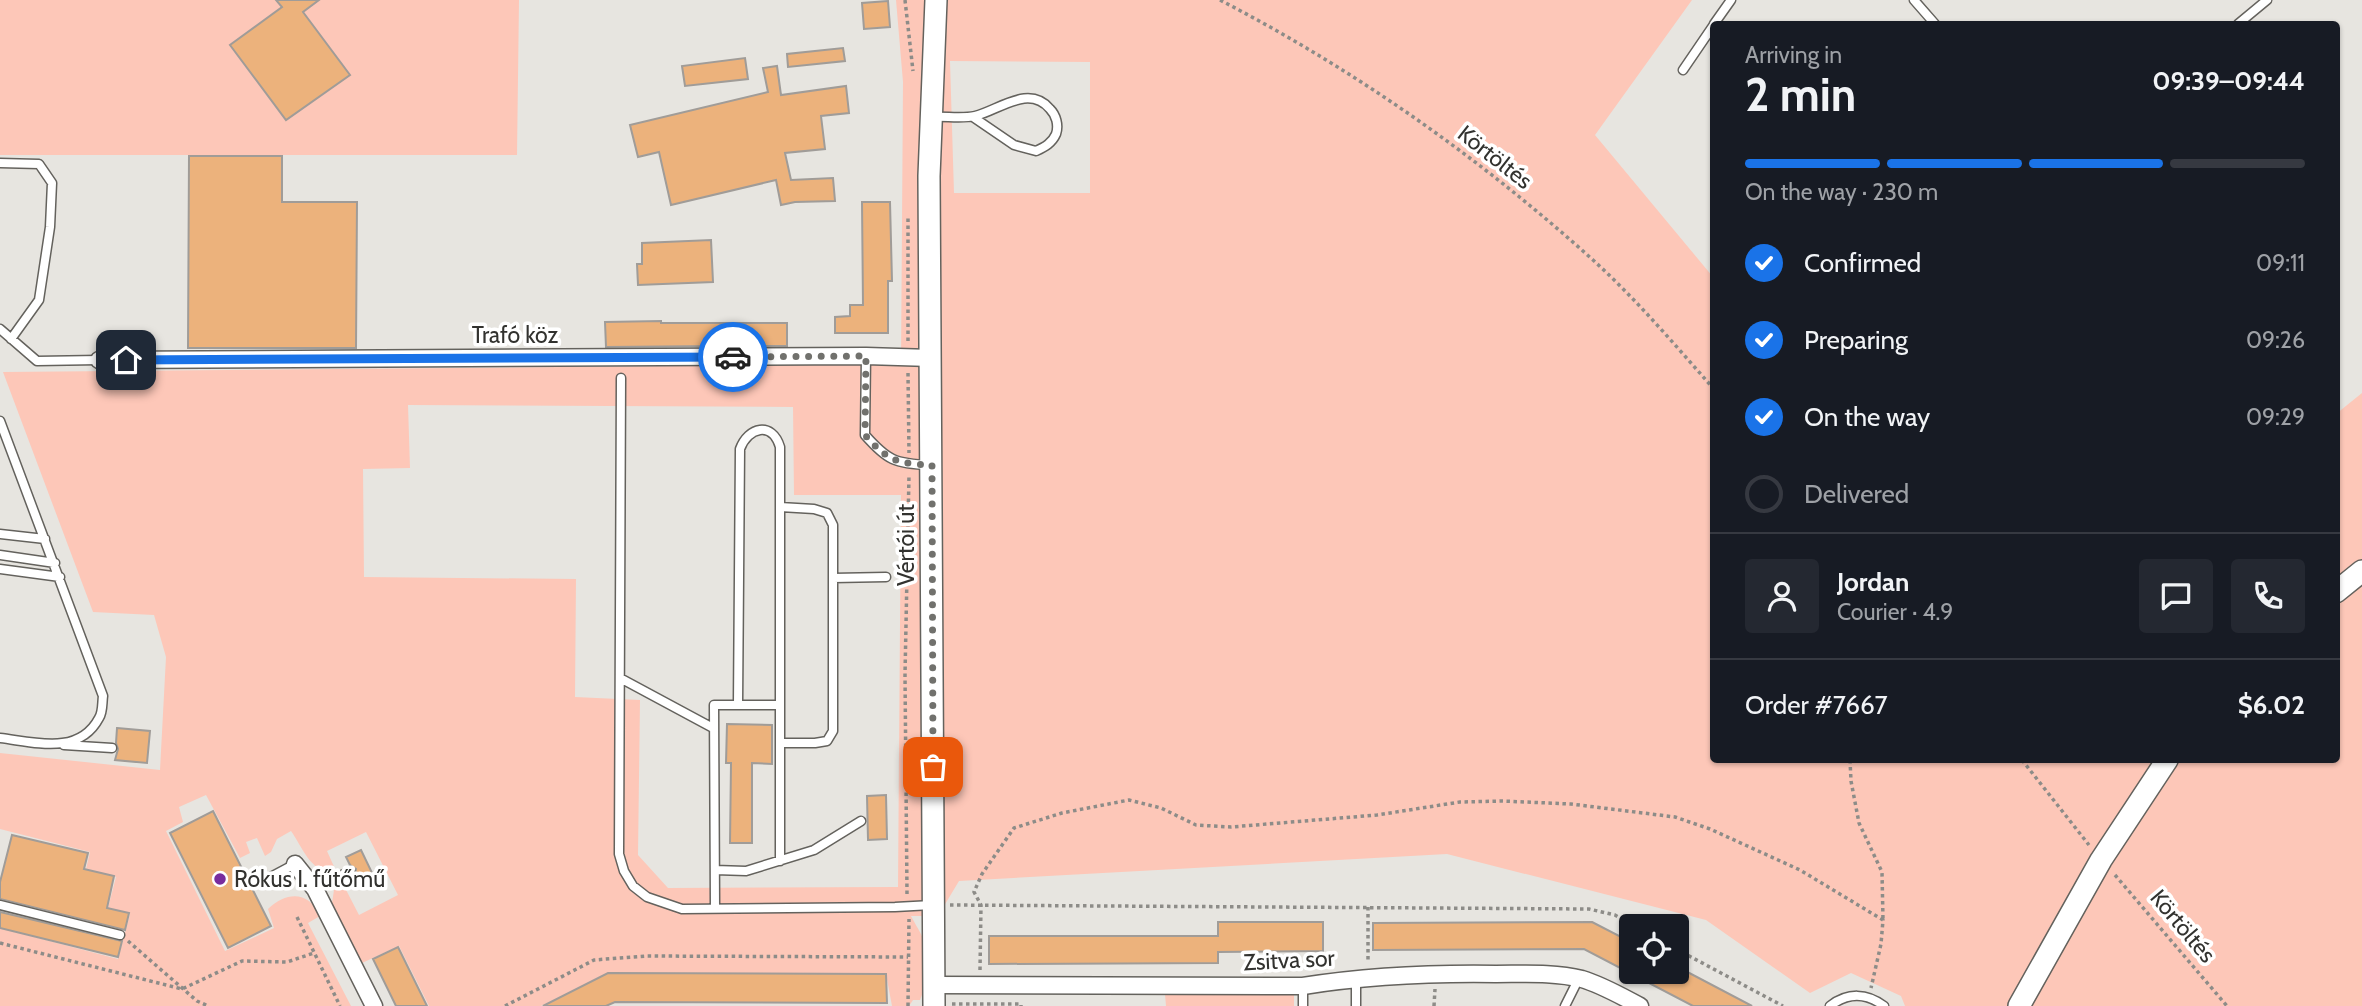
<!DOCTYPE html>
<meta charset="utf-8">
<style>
body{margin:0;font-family:Cabin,sans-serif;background:#242831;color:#f1f3f6;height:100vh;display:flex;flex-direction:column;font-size:26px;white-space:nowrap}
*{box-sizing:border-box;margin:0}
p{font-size:23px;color:#9ea1a6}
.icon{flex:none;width:38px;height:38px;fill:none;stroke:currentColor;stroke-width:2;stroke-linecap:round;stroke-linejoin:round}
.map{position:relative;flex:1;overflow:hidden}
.details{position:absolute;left:1710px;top:21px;width:630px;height:742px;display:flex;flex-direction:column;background:#171b24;border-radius:7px;box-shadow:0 2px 5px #0004}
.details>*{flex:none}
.buttons{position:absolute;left:1619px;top:914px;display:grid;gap:14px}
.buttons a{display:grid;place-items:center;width:70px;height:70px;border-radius:7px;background:#171b24;box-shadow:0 2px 5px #0004;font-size:35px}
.pin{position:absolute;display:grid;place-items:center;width:60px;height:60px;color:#fff;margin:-30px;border-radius:14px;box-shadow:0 4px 10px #0006}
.courier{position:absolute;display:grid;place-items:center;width:70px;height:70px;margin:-35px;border:5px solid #1a73e8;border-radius:50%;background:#fff;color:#222;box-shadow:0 2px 9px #0007}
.overview em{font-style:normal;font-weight:800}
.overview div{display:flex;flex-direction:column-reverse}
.overview{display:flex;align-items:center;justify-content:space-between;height:119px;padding:0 35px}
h1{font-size:46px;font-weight:800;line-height:52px}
.bar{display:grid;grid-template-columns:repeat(4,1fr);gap:10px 7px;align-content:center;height:84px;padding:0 35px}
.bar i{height:9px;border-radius:5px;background:#363941}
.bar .active{background:#1a73e8}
.bar p{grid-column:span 4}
.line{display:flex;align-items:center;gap:18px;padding:0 35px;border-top:2px solid #363941}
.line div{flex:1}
.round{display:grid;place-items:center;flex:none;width:74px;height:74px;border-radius:7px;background:#242831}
ol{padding:0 35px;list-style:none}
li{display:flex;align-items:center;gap:21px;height:77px}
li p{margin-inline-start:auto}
li .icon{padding:7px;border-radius:50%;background:#1a73e8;color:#fff;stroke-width:4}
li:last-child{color:#9ea1a6}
li i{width:38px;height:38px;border:4px solid #363941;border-radius:50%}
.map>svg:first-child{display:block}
.green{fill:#fdc7b8;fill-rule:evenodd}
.building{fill:#ecb27c;stroke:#a09c98;stroke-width:2}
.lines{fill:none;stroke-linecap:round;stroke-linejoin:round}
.lane-casing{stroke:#64625d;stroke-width:11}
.street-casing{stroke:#64625d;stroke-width:19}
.secondary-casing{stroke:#64625d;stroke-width:24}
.path{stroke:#8d8c88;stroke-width:3.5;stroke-dasharray:3.5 3.5;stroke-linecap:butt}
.lane{stroke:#fff;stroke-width:8}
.street{stroke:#fff;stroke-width:16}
.secondary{stroke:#fff;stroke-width:21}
.done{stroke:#71716d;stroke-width:7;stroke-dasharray:0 12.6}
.route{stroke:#1a73e8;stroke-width:9}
.poi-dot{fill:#792c9d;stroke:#fff;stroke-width:2.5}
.labels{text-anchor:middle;stroke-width:7;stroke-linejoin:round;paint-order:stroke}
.street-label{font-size:23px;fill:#32322f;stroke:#fff}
.poi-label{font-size:23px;fill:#32322f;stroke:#fff;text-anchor:start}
</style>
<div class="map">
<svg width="2362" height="1006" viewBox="0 0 2362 1006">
<rect width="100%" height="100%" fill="#e7e5e0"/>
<path class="green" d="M0 0H519L517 155H0Z
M896 0H1692L1595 135 1713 277V760H2336V414L2362 393V1006H1905L1901 996 1851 973 1810 993 1706 920 1447 854 959 881 938 916H911C915 924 922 934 924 942 928 958 927 985 920 1000H913L909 1006H892L886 974 615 973 602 976 541 1006H429L399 946 362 963 332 903 334 890 343 884 359 915 398 895 366 832 327 851 336 871C312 876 303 848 291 831L277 839 271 852 265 856 257 838 246 842 250 853 240 858 206 795 179 807 183 822 166 831 225 951 274 928 268 909C287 891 309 891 320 916L308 923 351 1006H0V928L118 959 130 914 108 908 116 877 86 869 90 852 0 829V753L160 770 166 657 154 615 93 612 3 372 901 364 903 82ZM950 61 1090 62V193H954ZM408 405 793 407 794 495H901L898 887 668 888 638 855 640 700 575 697 576 579 364 577 363 469 410 468Z
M1165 994 1294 995V1006H1166Z"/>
<path class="building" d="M276 0H319L303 12 350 75 286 120 230 45 282 7Z
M888 1 890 27 864 29 862 3Z
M843 48 845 61 788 67 787 54Z
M745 58 748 79 685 86 682 66Z
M777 66 781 95 846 86 849 113 821 116 825 149 785 153 791 180 833 178 835 201 795 202 781 205 776 180 671 205 659 152 638 157 630 125 768 92 763 68Z
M189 156H282V202H357L356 348H188Z
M862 202H890L892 281H888V333H835V317L850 316V305H863Z
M711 240 713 282 638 285 637 264H642V243Z
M661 321V323H787V346H760V342H719V346L606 347 605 322Z
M727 724 772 725V764L752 763V843H730L731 763H726Z
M117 728 150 731 147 763 115 760 118 749 116 743Z
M886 795 887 839 868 840 867 796Z
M213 811 271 926 228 948 170 833Z
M12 835 88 853 84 869 114 876 107 908 129 913 125 930 0 899V882Z
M361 850 375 879 361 886 355 875 356 869 350 865 346 857Z
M0 912 122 941 118 957 0 928Z
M1218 922H1323V951L1218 952V963L989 964V936H1218Z
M1592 922 1631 942V971H1676V966L1752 1006H1693L1584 949 1373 950V923Z
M398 947 427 1006H396L373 959Z
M608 973 886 974 887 1003 615 1002 606 1006H543Z"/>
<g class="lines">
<g class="lane-casing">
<path id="lane" d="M1914 0 1935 24
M1714 24 1731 0
M2238 24 2267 0
M1683 70 1713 26
M932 117C945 116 962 119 975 116 999 110 1029 84 1050 109 1056 115 1059 125 1056 134 1052 143 1045 147 1036 151L1014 145 973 117
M0 163 39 164 52 183 50 227 39 300 11 339
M0 329 37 361 99 360
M866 356 865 435C887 460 895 464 930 465
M621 378 619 854 624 871 633 886 647 897 682 909 895 907 932 905
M0 421 103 696C102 703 103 712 99 718 79 756 34 742 0 738
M780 507 814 509 827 513 833 525V731L827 741 815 743H780
M0 534 45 539
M0 555 55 563
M0 569 60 577
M833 578 886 577
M620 678 713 728
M738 705 740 449C748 427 772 421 780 447V861
M64 745 112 748
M715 870 746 871 814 850 861 821
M263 881 295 864
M315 889 350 871
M0 905 120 935
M715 908 714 705H779
M1303 1006V986
M1356 1006V978
M1565 1006 1579 978
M1830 1006C1848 992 1867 993 1884 1006"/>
</g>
<g class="street-casing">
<path id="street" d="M99 360 866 356 931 358
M295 864 315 889 374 1006
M934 985 1303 986C1367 976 1431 973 1496 974 1524 974 1554 972 1582 979 1602 985 1621 996 1640 1006"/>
</g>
<g class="secondary-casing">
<path id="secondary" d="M2336 592 2362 571
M934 1006 929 176 936 0
M2019 1006 2101 860 2167 760"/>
</g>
<path class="path" d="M905 0 913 71
M1220 0C1355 70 1480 158 1593 260 1636 299 1675 345 1713 388
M908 341V216
M908 373 909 453
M1850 760 1851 781 1859 823 1882 872 1883 920
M2022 760 2089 845
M2115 875 2227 1006
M907 894 905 675 909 475
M950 905 1589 909 1615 915 1634 926
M1368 907V961
M297 917 340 1006
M128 941 197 1001 208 1006
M0 943 182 989 242 961 287 962 314 953
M1676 949 1783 1006
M980 970 981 905 974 892 982 874 1014 828 1062 813 1129 800 1161 808 1196 825 1231 827 1377 815 1460 802 1502 801 1571 804 1675 817 1710 829 1800 870 1883 920 1881 944 1871 988
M952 1004H1021V1006
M505 1006 594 960 646 956 908 957
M908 1006 909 919
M1434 1006 1435 989"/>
<use href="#lane" class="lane"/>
<use href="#street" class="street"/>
<use href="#secondary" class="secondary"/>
</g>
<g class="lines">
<path class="done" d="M733 357 866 356 865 435C887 460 897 464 932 465L933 767"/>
<path class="route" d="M126 360 733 357"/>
</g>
<circle class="poi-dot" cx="220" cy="879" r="7"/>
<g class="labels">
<g class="street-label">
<text transform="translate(1495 157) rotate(38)" y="8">Körtöltés</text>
<text x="515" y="343">Trafó köz</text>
<text transform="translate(906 545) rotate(-90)" y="8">Vértói út</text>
<text transform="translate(2183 926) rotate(50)" y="8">Körtöltés</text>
<text transform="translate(1289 960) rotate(-3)" y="8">Zsitva sor</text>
</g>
<g class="poi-label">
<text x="234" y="887">Rókus I. fűtőmű</text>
</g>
</g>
</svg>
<div class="buttons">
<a><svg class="icon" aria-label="locate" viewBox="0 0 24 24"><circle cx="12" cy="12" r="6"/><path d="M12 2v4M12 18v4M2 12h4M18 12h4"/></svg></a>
</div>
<div class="pin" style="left:933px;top:767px;background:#ea580c"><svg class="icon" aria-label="bag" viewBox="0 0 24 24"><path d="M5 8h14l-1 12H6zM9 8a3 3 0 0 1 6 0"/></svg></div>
<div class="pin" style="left:126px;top:360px;background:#1f2937"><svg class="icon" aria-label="home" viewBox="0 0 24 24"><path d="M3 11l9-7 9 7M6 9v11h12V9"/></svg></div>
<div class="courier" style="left:733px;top:357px"><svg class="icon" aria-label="car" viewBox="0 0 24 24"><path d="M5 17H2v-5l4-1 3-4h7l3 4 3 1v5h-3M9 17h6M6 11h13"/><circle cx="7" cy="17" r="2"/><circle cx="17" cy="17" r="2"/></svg></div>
<section class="details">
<div class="overview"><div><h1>2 min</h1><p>Arriving in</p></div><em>09:39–09:44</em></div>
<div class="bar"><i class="active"></i><i class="active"></i><i class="active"></i><i></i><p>On the way · 230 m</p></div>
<ol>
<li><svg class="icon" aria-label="check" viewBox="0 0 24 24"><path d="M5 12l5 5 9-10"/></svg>Confirmed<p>09:11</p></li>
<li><svg class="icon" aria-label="check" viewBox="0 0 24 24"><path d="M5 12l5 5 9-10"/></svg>Preparing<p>09:26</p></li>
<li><svg class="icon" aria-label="check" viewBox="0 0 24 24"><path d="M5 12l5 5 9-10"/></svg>On the way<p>09:29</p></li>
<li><i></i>Delivered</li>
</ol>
<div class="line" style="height:126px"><a class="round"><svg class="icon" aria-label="person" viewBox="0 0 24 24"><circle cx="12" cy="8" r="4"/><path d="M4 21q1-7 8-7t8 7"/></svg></a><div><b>Jordan</b><p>Courier · 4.9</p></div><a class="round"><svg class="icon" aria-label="chat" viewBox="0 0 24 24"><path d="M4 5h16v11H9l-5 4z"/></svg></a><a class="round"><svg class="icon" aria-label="phone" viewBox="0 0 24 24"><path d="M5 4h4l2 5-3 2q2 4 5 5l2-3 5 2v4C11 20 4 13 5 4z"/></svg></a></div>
<div class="line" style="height:91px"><div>Order #7667</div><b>$6.02</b></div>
</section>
</div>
